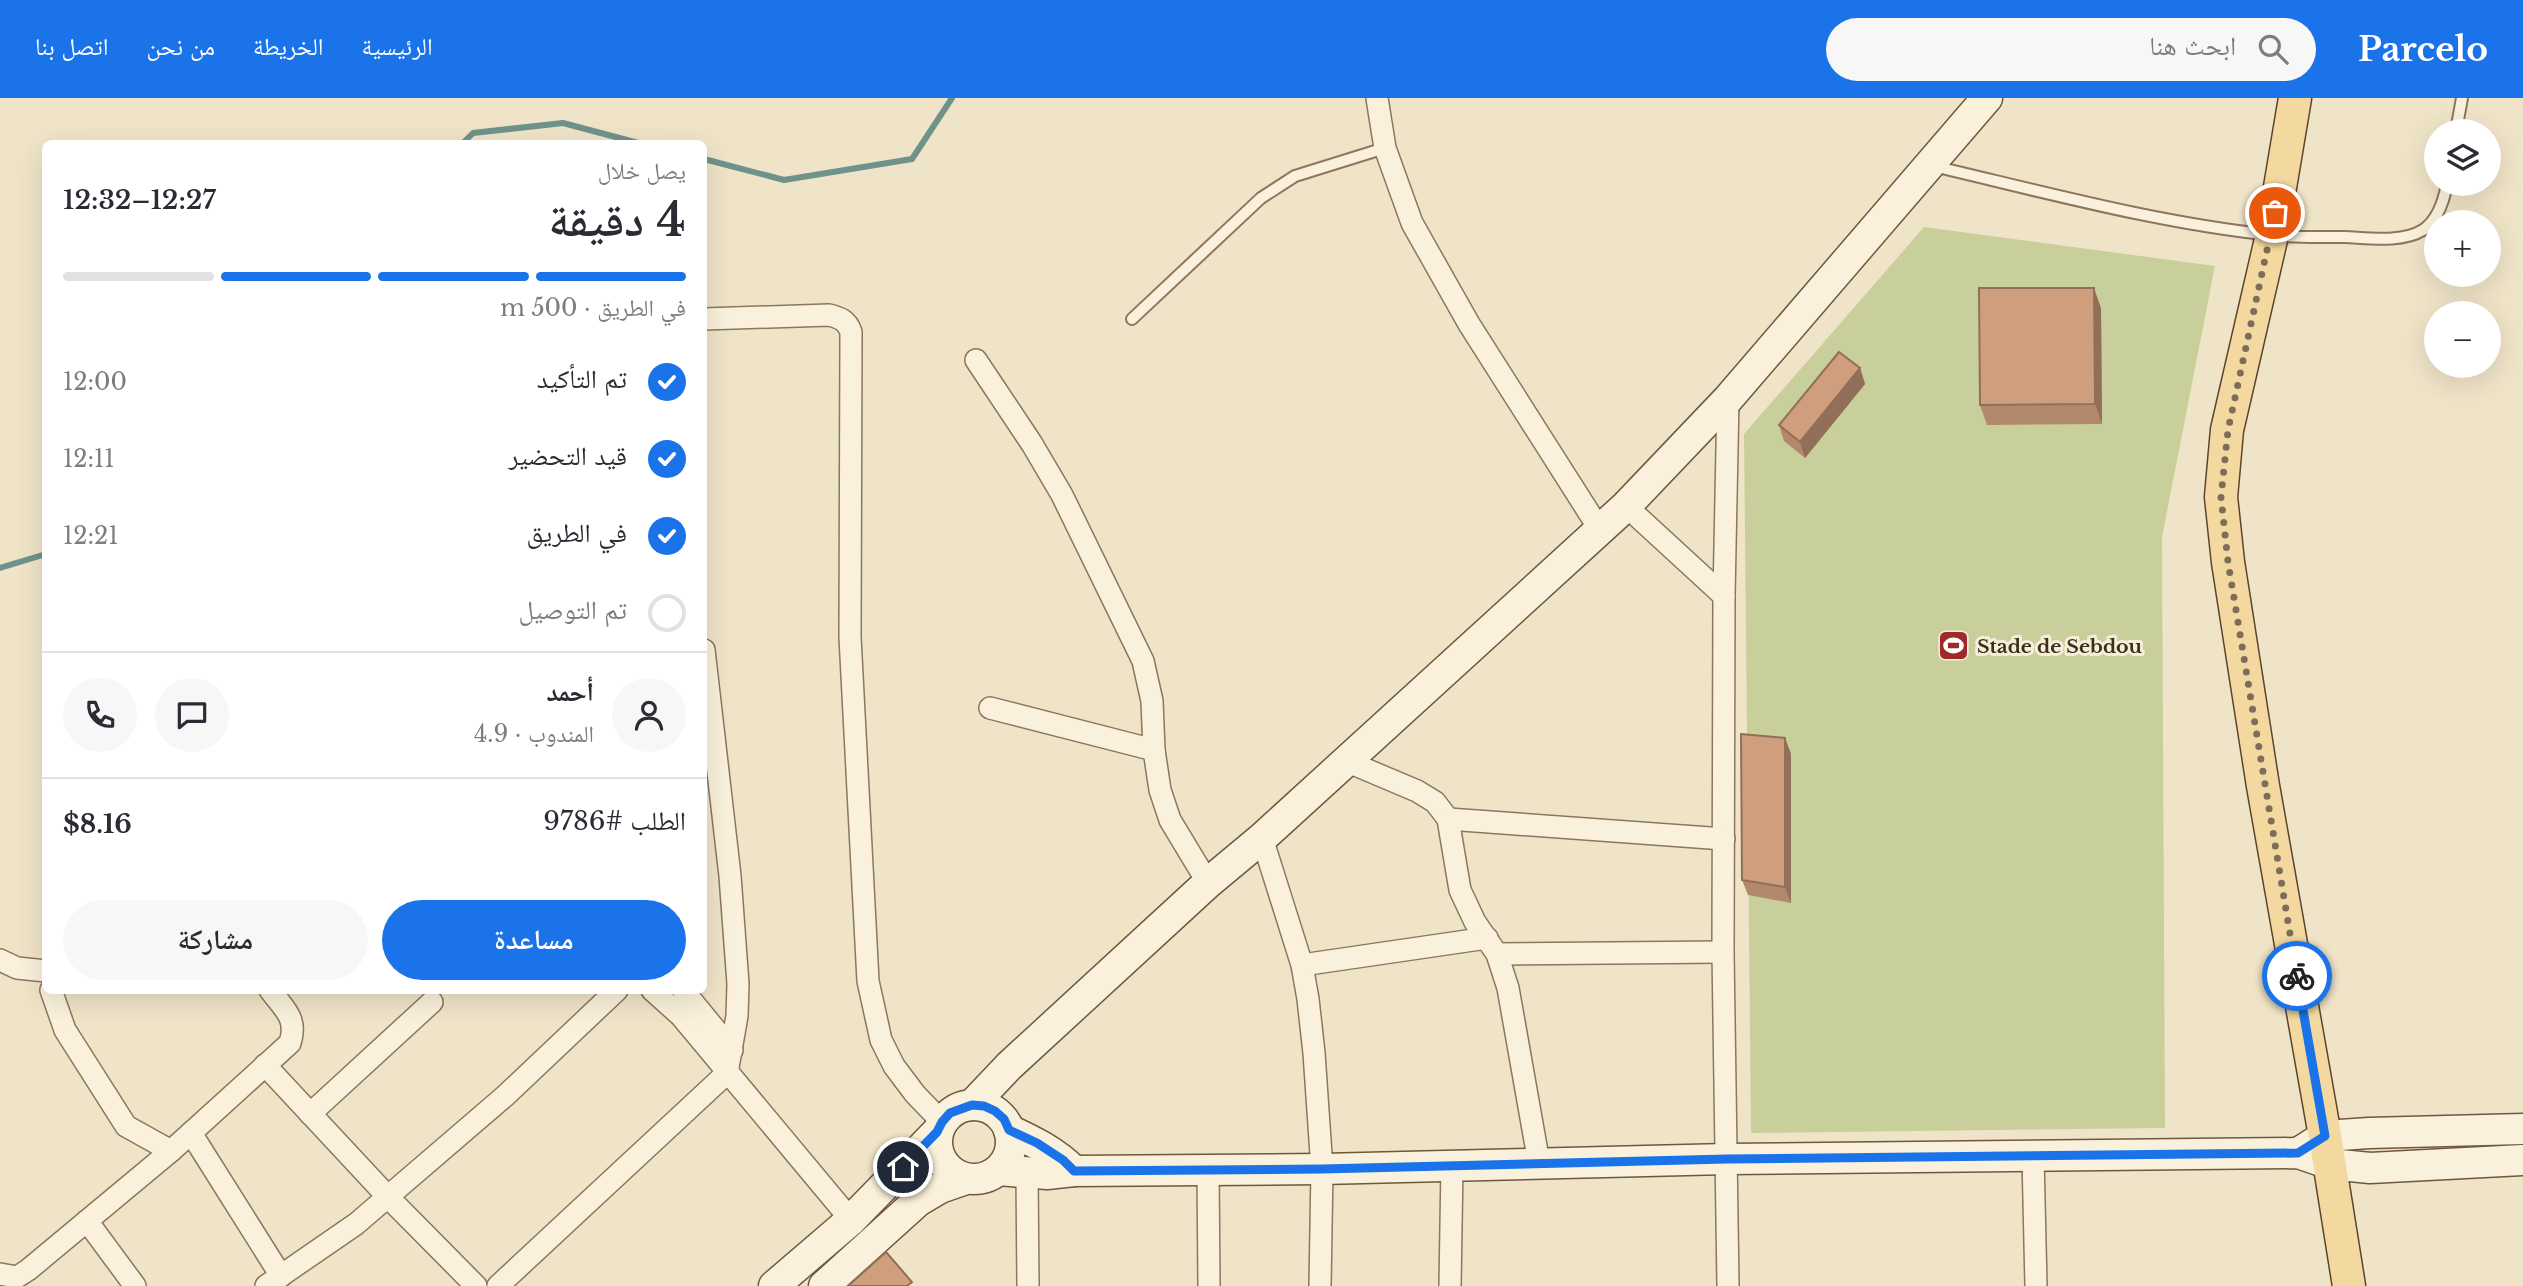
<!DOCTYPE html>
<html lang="ar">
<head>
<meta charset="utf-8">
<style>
	body { margin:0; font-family:"Libre Baskerville","Noto Naskh Arabic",serif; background:#f7f7f7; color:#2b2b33; direction:rtl; height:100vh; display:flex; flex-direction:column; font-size:26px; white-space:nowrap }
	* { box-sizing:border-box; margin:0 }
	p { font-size:23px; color:#7c7c81 }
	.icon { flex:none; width:38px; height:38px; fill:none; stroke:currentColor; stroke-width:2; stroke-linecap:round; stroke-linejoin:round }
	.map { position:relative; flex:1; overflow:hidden; direction:ltr }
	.sheet { position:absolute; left:42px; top:42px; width:665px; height:854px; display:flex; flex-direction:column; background:#fff; border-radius:10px; box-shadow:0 7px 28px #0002; direction:rtl }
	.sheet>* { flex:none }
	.controls { position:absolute; left:2424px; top:21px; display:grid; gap:14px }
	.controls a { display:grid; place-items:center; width:77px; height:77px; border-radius:50%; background:#fff; box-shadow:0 7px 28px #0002; font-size:35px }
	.pin { position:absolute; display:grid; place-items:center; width:60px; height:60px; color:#fff; margin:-30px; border:4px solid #fff; border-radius:50%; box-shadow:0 2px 7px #0007 }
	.courier { position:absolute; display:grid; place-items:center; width:70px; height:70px; margin:-35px; border:5px solid #1a73e8; border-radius:50%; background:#fff; color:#222; box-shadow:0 2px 9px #0007 }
	.headline em { font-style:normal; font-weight:600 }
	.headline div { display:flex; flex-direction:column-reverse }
	.headline { display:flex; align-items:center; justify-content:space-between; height:119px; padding:0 21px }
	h1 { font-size:46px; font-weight:600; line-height:52px }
	.bar { display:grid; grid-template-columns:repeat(4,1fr); gap:10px 7px; align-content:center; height:84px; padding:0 21px }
	.bar i { height:9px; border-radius:5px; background:#e1e1e2 }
	.bar .on { background:#1a73e8 }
	.bar p { grid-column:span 4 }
	.line { display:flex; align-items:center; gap:18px; padding:0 21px; border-top:2px solid #e1e1e2 }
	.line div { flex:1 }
	.round { display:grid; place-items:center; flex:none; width:74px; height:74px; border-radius:37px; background:#f7f7f7 }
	ol { padding:0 21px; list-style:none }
	li { display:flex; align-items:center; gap:21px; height:77px }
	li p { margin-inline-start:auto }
	li .icon { padding:7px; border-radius:50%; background:#1a73e8; color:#fff; stroke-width:4 }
	li:last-child { color:#7c7c81 }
	li i { width:38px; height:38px; border:4px solid #e1e1e2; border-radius:50% }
	.button { display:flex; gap:14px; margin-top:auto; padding:14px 21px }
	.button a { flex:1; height:80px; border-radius:42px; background:#1a73e8; color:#fff; font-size:28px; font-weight:600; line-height:80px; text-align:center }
	.button a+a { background:#f7f7f7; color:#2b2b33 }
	header { display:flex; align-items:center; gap:42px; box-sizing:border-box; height:98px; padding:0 35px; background:#1a73e8; color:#fff }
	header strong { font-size:33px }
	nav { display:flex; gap:38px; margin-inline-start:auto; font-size:24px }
	.search { width:490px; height:63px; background:#f7f7f7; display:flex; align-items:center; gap:18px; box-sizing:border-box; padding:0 24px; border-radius:38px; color:#7c7c81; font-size:26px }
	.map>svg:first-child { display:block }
</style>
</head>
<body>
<header>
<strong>Parcelo</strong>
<div class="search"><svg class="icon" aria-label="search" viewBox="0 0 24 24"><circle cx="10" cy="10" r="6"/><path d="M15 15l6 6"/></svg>ابحث هنا</div>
<nav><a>الرئيسية</a><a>الخريطة</a><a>من نحن</a><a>اتصل بنا</a></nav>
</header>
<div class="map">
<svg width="2523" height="1188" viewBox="0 0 2523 1188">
	<rect width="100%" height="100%" fill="#f0e4c8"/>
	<!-- green -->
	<path fill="#c9cf9b" d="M1924 129 2215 168 2162 439 2165 1030 1751 1035 1744 336Z"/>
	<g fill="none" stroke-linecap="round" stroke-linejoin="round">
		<!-- stream -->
		<g stroke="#6f938a" stroke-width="6">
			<path d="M462 46 473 35 563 25 642 46"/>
			<path d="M704 61 784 82 912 61 952 0"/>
			<path d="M0 470 46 456"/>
		</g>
		<defs>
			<g id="lane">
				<path d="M2456 33 2462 0"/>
				<path d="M1933 68C2044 94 2157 125 2271 137 2295 140 2321 139 2345 139 2369 140 2402 145 2423 132 2438 122 2444 102 2447 86"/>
				<path d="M1132 221 1261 100 1295 78 1385 50"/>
			</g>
			<g id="street">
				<path d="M1377 0 1385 50 1412 125 1469 226 1600 432"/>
				<path d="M704 221 829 217C840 220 847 222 851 234L850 539 868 883 881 942 894 968 915 996 942 1024"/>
				<path d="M976 262 1032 346 1062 397 1143 563 1152 603 1154 652 1160 692 1170 722 1208 785"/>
				<path d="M1728 301 1724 498 1723 854 1728 1188"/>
				<path d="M1626 408 1724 498"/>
				<path d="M990 610 1154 652"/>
				<path d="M1346 663 1417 693 1435 704 1448 721 1460 792 1475 824 1497 856 1508 890 1539 1065"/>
				<path d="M1448 721 1724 741"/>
				<path d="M1262 740 1302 867 1308 901 1314 955 1322 1071 1320 1188"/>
				<path d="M1497 856 1723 854"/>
				<path d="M0 862 17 870 46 873"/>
				<path d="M1302 867 1487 840"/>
				<path d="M51 892 65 932 126 1028 171 1053"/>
				<path d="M652 892 681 918 851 1122"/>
				<path d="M683 892 732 952"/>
				<path d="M265 967 388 1099 476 1188"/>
				<path d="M310 1016 432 904"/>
				<path d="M191 1035 281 1178"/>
				<path d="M2033 1059 2036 1188"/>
				<path d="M1208 1072 1209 1188"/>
				<path d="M1027 1076 1028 1188"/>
				<path d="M87 1123 135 1188"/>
				<path d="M0 1176 17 1179 28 1172 171 1053 290 945C298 920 284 911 270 892"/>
				<path d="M266 1188 356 1126 505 998 617 892"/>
				<path d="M498 1188 727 975 737 918 738 886 730 778 704 552"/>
				<path d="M1450 1188 1452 1068"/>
			</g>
			<g id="secondary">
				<circle cx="974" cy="1044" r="37"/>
				<path d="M972 1007 1009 968 1208 785 1262 740 1626 408 1728 301 1987 0"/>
				<path d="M1009 1032C1033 1043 1055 1054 1074 1073"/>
				<path d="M2303 1052 2325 1038 2369 1035 2523 1031"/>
				<path d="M999 1072 1047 1076 1074 1073 1322 1071 1727 1061 2298 1055 2330 1066 2370 1070 2523 1062"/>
				<path d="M774 1188 851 1122 937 1034"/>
				<path d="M824 1188 918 1103 940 1090 966 1081"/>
			</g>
			<path id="primary" d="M2295 0 2272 137 2227 332 2221 399 2228 464 2263 688 2325 1038 2349 1188"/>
		</defs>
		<!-- lane casing -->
		<use href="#lane" stroke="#8d765c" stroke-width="14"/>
		<!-- street casing -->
		<use href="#street" stroke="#8d765c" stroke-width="24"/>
		<!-- secondary casing -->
		<use href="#secondary" stroke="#6f573f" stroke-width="33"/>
		<!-- primary casing -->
		<use href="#primary" stroke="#5b4430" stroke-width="35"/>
		<!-- lane -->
		<use href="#lane" stroke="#faf1dc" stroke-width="10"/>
		<!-- street -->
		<use href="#street" stroke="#faf1dc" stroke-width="21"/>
		<!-- secondary -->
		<use href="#secondary" stroke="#faf1dc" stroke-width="30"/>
		<!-- primary -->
		<use href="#primary" stroke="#f3d9a0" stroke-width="32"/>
	</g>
	<!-- wall -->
	<g fill="#b2896c">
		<path d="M2101 210 2102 326 1987 327 1980 307Z"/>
		<path d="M1860 270 1865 286 1805 360 1784 343 1779 327Z"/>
		<path d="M1785 640 1791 656V805L1748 797 1742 782Z"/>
	</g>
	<!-- shaded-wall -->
	<g fill="#916f58">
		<path d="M2094 190 2101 210 2102 326 2095 306Z"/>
		<path d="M1860 270 1865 286 1805 360 1800 344Z"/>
		<path d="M1785 640 1791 656V805L1785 789Z"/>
	</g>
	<!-- building -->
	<g fill="#cf9f7d" stroke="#916f58" stroke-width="2">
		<path d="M1979 190H2094L2095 306 1980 307Z"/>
		<path d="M1839 254 1860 270 1800 344 1779 327Z"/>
		<path d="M1741 636 1785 640V789L1742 782Z"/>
		<path d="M886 1154 912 1184 907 1188H848Z"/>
	</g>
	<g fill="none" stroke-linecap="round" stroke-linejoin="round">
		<!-- done -->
		<path stroke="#7c6e5b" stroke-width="7" stroke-dasharray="0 12.6" d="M2275 115 2228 332 2221 399 2228 464 2297 878"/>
		<!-- route -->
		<path stroke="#1a73e8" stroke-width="9" d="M903 1069 937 1034 942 1024 950 1015 972 1007 984 1008 995 1013 1004 1021 1009 1032 1037 1045 1063 1062 1074 1073 1322 1071 1727 1061 2298 1055 2325 1038 2297 878"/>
	</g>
	<!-- icons -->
	<defs>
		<symbol id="stadium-square" viewBox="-11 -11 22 22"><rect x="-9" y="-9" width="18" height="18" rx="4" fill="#9e2a2b" stroke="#f7eed8"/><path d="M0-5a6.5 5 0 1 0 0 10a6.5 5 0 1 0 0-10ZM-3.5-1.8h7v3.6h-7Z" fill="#fff"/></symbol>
	</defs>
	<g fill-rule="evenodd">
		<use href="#stadium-square" x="1936" y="530" width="35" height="35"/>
	</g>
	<g text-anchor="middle" stroke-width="6" stroke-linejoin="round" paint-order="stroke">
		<!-- poi labels -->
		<g font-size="19" font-weight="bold" fill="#3d2e20" stroke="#f7eed8" text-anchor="start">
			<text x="1977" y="555">Stade de Sebdou</text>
		</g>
	</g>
</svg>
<div class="controls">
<a><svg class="icon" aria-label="layers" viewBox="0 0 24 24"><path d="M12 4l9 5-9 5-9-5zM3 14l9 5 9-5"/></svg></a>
<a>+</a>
<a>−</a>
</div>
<div class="pin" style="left:2275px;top:115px;background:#ea580c"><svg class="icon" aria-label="bag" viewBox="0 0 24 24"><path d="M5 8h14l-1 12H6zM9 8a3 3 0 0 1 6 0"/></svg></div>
<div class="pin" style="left:903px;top:1069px;background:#1f2937"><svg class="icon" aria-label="home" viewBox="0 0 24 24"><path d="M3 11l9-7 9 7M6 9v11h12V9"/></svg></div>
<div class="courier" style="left:2297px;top:878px"><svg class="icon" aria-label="bike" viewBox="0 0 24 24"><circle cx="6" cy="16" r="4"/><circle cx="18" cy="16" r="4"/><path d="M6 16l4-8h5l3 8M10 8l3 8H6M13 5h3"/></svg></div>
<section class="sheet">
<div class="headline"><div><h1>4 دقيقة</h1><p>يصل خلال</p></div><em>12:27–12:32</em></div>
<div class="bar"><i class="on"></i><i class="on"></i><i class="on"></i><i></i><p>في الطريق · 500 m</p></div>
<ol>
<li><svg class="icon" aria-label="check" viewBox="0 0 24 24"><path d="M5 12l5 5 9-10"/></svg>تم التأكيد<p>12:00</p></li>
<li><svg class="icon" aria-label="check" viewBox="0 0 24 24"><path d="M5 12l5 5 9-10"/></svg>قيد التحضير<p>12:11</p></li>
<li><svg class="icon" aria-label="check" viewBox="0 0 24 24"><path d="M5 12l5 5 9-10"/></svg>في الطريق<p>12:21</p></li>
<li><i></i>تم التوصيل</li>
</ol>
<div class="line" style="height:126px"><a class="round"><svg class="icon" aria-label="person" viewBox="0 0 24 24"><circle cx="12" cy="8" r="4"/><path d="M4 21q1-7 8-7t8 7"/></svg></a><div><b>أحمد</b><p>المندوب · 4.9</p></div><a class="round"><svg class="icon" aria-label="chat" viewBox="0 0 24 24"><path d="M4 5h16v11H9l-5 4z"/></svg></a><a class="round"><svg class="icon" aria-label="phone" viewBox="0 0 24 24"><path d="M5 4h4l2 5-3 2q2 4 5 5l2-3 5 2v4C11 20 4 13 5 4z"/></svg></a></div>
<div class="line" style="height:91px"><div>الطلب #9786</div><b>$8.16</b></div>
<div class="button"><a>مساعدة</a><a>مشاركة</a></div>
</section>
</div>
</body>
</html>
